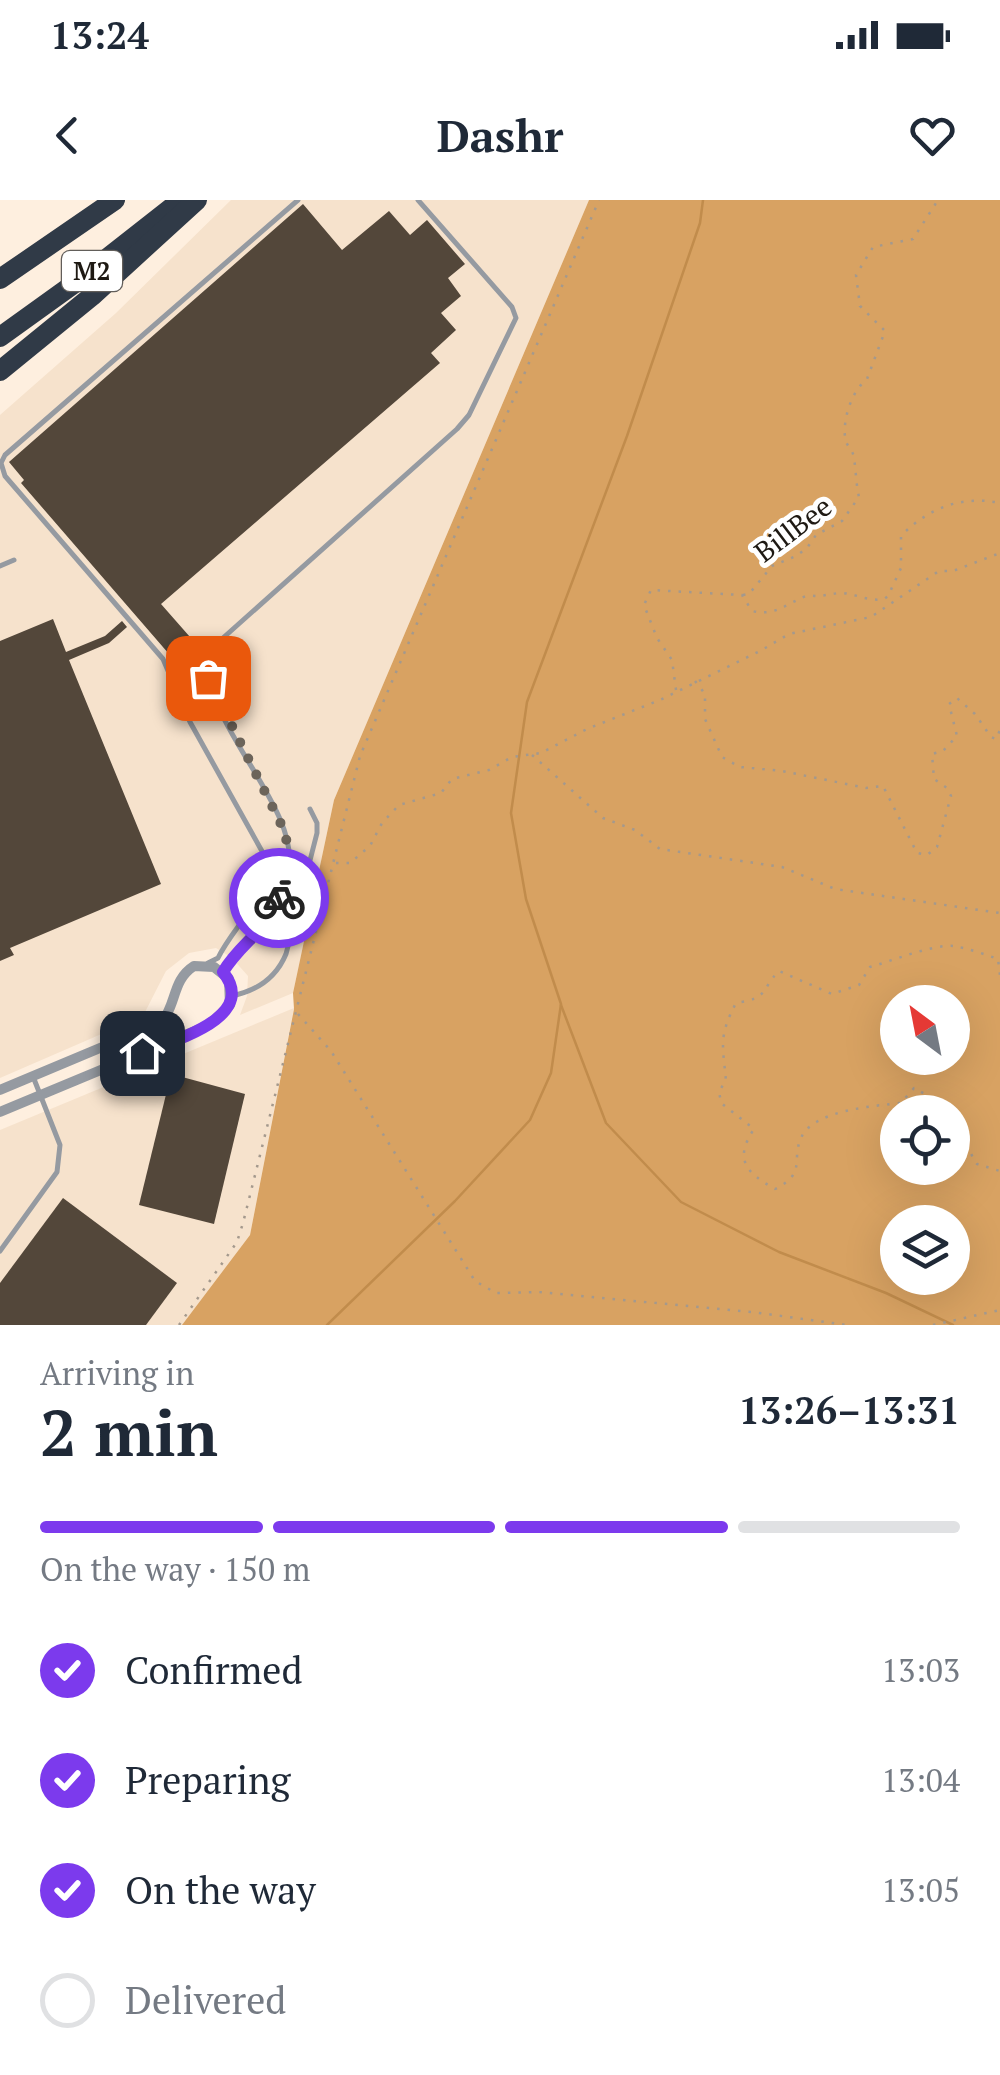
<!DOCTYPE html>
<html lang="en">
<head>
<meta charset="utf-8">
<style>
	body { margin:0; font-family:"PT Serif",serif; background:#f2f2f3; color:#1f2937; height:100vh; display:flex; flex-direction:column; font-size:38px; white-space:nowrap }
	* { box-sizing:border-box; margin:0 }
	p { font-size:32px; color:#747a83 }
	.icon { flex:none; width:55px; height:55px; fill:none; stroke:currentColor; stroke-width:2; stroke-linecap:round; stroke-linejoin:round }
	.map { position:relative; height:1125px; overflow:hidden }
	.details { display:flex; flex-direction:column; background:#fff; flex:1 }
	.details>* { flex:none }
	.needle { width:65px; rotate:328deg }
	.buttons { position:absolute; left:880px; top:785px; display:grid; gap:20px }
	.buttons a { display:grid; place-items:center; width:90px; height:90px; border-radius:50%; background:#fff; box-shadow:0 10px 40px #0002; font-size:50px }
	.pin { position:absolute; display:grid; place-items:center; width:85px; height:85px; color:#fff; margin:-42px; border-radius:20px; box-shadow:0 5px 15px #0006 }
	.courier { position:absolute; display:grid; place-items:center; width:100px; height:100px; margin:-50px; border:8px solid #7c3aed; border-radius:50%; background:#fff; color:#222; box-shadow:0 2px 12px #0007 }
	.summary em { font-style:normal; font-weight:700 }
	.summary div { display:flex; flex-direction:column-reverse }
	.summary { display:flex; align-items:center; justify-content:space-between; height:170px; padding:0 40px }
	h1 { font-size:65px; font-weight:700; line-height:75px }
	.bar { display:grid; grid-template-columns:repeat(4,1fr); gap:15px 10px; align-content:center; height:120px; padding:0 40px }
	.bar i { height:12px; border-radius:8px; background:#e0e1e3 }
	.bar .active { background:#7c3aed }
	.bar p { grid-column:span 4 }
	ol { padding:0 40px; list-style:none }
	li { display:flex; align-items:center; gap:30px; height:110px }
	li p { margin-inline-start:auto }
	li .icon { padding:10px; border-radius:50%; background:#7c3aed; color:#fff; stroke-width:4 }
	li:last-child { color:#747a83 }
	li i { width:55px; height:55px; border:5px solid #e0e1e3; border-radius:50% }
	.status { display:flex; justify-content:space-between; align-items:center; height:70px; padding:0 50px; background:#fff; direction:ltr }
	.status svg { height:28px; fill:currentColor }
	header { display:flex; justify-content:space-between; align-items:center; height:130px; padding:0 40px; background:#fff; font-size:45px; font-weight:700 }
	.map>svg:first-child { display:block }
</style>
</head>
<body>
<div class="status"><b>13:24</b><svg viewBox="0 0 49 12"><path d="M0 12V9h3v3zM5 12V6h3v6zM10 12V3h3v9zM15 12V0h3v12zM26 1h20v11H26zM47 4h2v5h-2z"/></svg></div>
<header><svg class="icon" aria-label="back" viewBox="0 0 24 24"><path d="M15 5l-7 7 7 7"/></svg>Dashr<svg class="icon" aria-label="heart" viewBox="0 0 24 24"><path d="M12 20l-8-8c-3-5 5-10 8-4 3-6 11-1 8 4z"/></svg></header>
<div class="map">
<svg width="1000" height="1125" viewBox="0 0 1000 1125">
	<rect width="100%" height="100%" fill="#feefdf"/>
	<!-- built -->
	<g fill="#f6e2cc">
		<path d="M231 0H589L334 600 293 793 240 815 247 796 248 776 232 758 216 748 189 753 166 771 143 816 0 878V215L116 113Z"/>
		<path d="M294 808 250 1035 182 1125H0V930Z"/>
	</g>
	<!-- forest -->
	<path fill="#d8a262" fill-rule="evenodd" d="M589 0H1000V1125H182L250 1035 294 809 293 793 334 600ZM898 802H952V858H898ZM898 912H952V968H898ZM898 1022H952V1078H898Z"/>
	<g fill="none" stroke-linecap="round" stroke-linejoin="round">
		<!-- stream -->
		<g stroke="#c18c4c" stroke-width="2.5">
			<path d="M561 805 606 923 681 1002 779 1052 886 1093 953 1125"/>
			<path d="M327 1125 455 1001 530 920 551 873 561 804 526 699 511 613 527 502 627 236 700 23 703 0"/>
		</g>
	</g>
	<!-- building -->
	<g fill="#53473a">
		<path d="M303 4 342 50 389 11 410 35 427 20 465 64 448 78 461 96 441 113 456 130 431 153 440 163 161 404 190 437 169 454 21 283 24 280 9 262Z"/>
		<path d="M53 419 66 452 105 436 122 421 127 427 109 443 69 460 161 684 10 748 14 755 0 761V441Z"/>
		<path d="M171 874 245 894 214 1024 139 1005Z"/>
		<path d="M63 998 177 1083 146 1125H0V1083Z"/>
	</g>
	<g fill="none" stroke-linecap="round" stroke-linejoin="round">
		<!-- path -->
		<g stroke="#a4998d" stroke-width="2.5" stroke-dasharray="2.5 8" stroke-linecap="butt">
			<path d="M743 395 749 394 772 366 796 356 807 348 816 335 842 321 859 297C856 284 856 271 854 258 853 249 845 245 845 237 843 217 852 191 867 179L885 131 860 106 856 75 873 47 913 39 938 0"/>
			<path d="M695 481 705 494V519L722 557 740 567 782 571 866 588 883 586 917 653 927 655 937 647 951 596 947 588 934 579 932 554 943 551 957 536 949 504 957 498 975 514 991 537 996 539 1000 530"/>
			<path d="M676 490 672 460 657 438 644 405 651 390 742 395 752 411C776 417 788 402 809 395 821 398 830 393 842 393 857 394 869 402 884 399L888 396 901 368V336C928 308 962 295 1000 303"/>
			<path d="M532 555 603 618 635 630 660 649 782 667 835 689 1000 713"/>
			<path d="M336 663H350L370 646 382 623 399 605 441 593 452 579 489 570 512 557 541 553 587 529 660 500 760 451 789 434 871 417 939 371H953L1000 353"/>
			<path d="M298 814 331 851 475 1081 496 1093 538 1092 752 1112 847 1125"/>
			<path d="M948 912 939 902 914 888 901 903C874 906 813 910 801 938 791 961 807 973 775 989 745 972 734 959 754 929L721 903 719 891 726 881C723 846 718 837 736 803 770 798 760 790 779 771L832 794 859 785 870 767C889 762 933 744 953 746 967 748 984 754 998 759L1000 775"/>
			<path d="M952 917C965 932 966 948 977 964L1000 971"/>
			<path d="M179 1125 237 1042 243 1023 360 556 599 0"/>
			<path d="M933 1125 1000 1110"/>
		</g>
		<!-- lane -->
		<g stroke="#959aa1" stroke-width="5">
			<path d="M0 366 14 360"/>
			<path d="M208 763 218 758C235 723 273 696 263 653L190 522 163 459 5 276 1 263 5 255 298 0"/>
			<path d="M223 772C236 748 246 744 264 727 277 713 283 690 288 671 304 604 183 508 214 446L457 229 469 215 516 118 512 107 418 0"/>
			<path d="M231 796C257 791 276 778 286 754L317 633V623L310 609"/>
			<path d="M0 1051 57 972 60 945 34 879"/>
		</g>
		<!-- street -->
		<path stroke="#959aa1" stroke-width="10" d="M0 890 162 822C177 803 172 780 194 766L214 767 229 779 230 805 209 825 0 912"/>
		<!-- highway -->
		<g stroke="#303a47" stroke-width="20">
			<path d="M0 79 115 0"/>
			<path d="M0 137 82 78 175 5"/>
			<path d="M0 171 92 96 197 0"/>
		</g>
	</g>
	<g fill="none" stroke-linecap="round" stroke-linejoin="round">
		<!-- done -->
		<path stroke="#6c645a" stroke-width="10" stroke-dasharray="0 18" d="M208 478 284 630 290 656 279 698"/>
		<!-- route -->
		<path stroke="#7c3aed" stroke-width="12" d="M142 853C171 841 260 818 223 772 240 743 269 729 279 698"/>
	</g>
	<g text-anchor="middle" stroke-width="10" stroke-linejoin="round" paint-order="stroke">
		<!-- shield labels -->
		<rect fill="#fff" stroke="#625e5a" stroke-width="2.5" x="62" y="51" width="60" height="40" rx="8"/>
		<g font-size="25" font-weight="bold" fill="#1e1913">
			<text x="92" y="80">M2</text>
		</g>
		<!-- street labels -->
		<g font-size="28" fill="#1e1913" stroke="#fff">
			<text transform="translate(793 329) rotate(-37)" y="10">BillBee</text>
		</g>
	</g>
</svg>
<div class="buttons">
<a><svg class="needle" viewBox="-14 -14 28 28"><path d="M0-13l5 13h-10z" fill="#e53935"/><path d="M0 13l5-13h-10z" fill="#747a83"/></svg></a>
<a><svg class="icon" aria-label="locate" viewBox="0 0 24 24"><circle cx="12" cy="12" r="6"/><path d="M12 2v4M12 18v4M2 12h4M18 12h4"/></svg></a>
<a><svg class="icon" aria-label="layers" viewBox="0 0 24 24"><path d="M12 4l9 5-9 5-9-5zM3 14l9 5 9-5"/></svg></a>
</div>
<div class="pin" style="left:208px;top:478px;background:#ea580c"><svg class="icon" aria-label="bag" viewBox="0 0 24 24"><path d="M5 8h14l-1 12H6zM9 8a3 3 0 0 1 6 0"/></svg></div>
<div class="pin" style="left:142px;top:853px;background:#1f2937"><svg class="icon" aria-label="home" viewBox="0 0 24 24"><path d="M3 11l9-7 9 7M6 9v11h12V9"/></svg></div>
<div class="courier" style="left:279px;top:698px"><svg class="icon" aria-label="bike" viewBox="0 0 24 24"><circle cx="6" cy="16" r="4"/><circle cx="18" cy="16" r="4"/><path d="M6 16l4-8h5l3 8M10 8l3 8H6M13 5h3"/></svg></div>
</div>
<section class="details">
<div class="summary"><div><h1>2 min</h1><p>Arriving in</p></div><em>13:26–13:31</em></div>
<div class="bar"><i class="active"></i><i class="active"></i><i class="active"></i><i></i><p>On the way · 150 m</p></div>
<ol>
<li><svg class="icon" aria-label="check" viewBox="0 0 24 24"><path d="M5 12l5 5 9-10"/></svg>Confirmed<p>13:03</p></li>
<li><svg class="icon" aria-label="check" viewBox="0 0 24 24"><path d="M5 12l5 5 9-10"/></svg>Preparing<p>13:04</p></li>
<li><svg class="icon" aria-label="check" viewBox="0 0 24 24"><path d="M5 12l5 5 9-10"/></svg>On the way<p>13:05</p></li>
<li><i></i>Delivered</li>
</ol>
</section>
</body>
</html>
